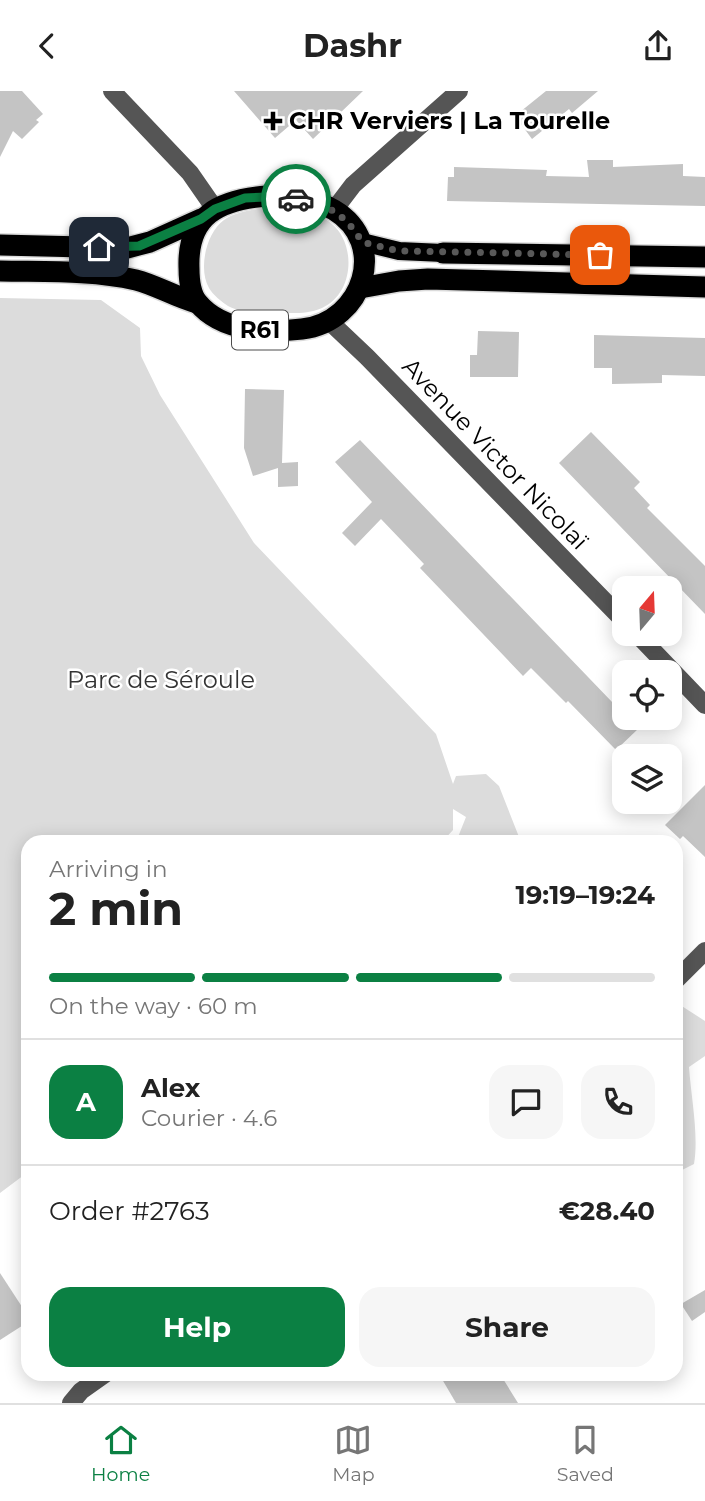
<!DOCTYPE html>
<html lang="en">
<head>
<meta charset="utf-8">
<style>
	body { margin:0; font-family:Montserrat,sans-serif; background:#f6f6f6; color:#222; height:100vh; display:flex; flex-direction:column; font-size:26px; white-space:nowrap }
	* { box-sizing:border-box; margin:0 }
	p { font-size:23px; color:#767676 }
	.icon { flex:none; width:38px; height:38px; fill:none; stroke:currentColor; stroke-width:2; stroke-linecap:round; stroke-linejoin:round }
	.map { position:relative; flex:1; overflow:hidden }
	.drawer { position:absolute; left:21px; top:744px; width:662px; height:546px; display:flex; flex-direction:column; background:#fff; border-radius:21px; box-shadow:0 4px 18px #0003 }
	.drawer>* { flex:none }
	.needle { width:46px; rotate:19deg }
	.controls { position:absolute; left:612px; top:485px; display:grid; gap:14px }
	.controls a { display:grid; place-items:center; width:70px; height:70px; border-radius:14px; background:#fff; box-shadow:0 4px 18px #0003; font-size:35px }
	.pin { position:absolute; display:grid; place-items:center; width:60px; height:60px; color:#fff; margin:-30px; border-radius:14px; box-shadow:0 4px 10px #0006 }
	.courier { position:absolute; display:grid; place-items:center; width:70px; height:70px; margin:-35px; border:5px solid #0b8043; border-radius:50%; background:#fff; color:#222; box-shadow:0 2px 9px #0007 }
	.summary em { font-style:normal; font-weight:700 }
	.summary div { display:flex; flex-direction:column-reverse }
	.summary { display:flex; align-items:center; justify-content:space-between; height:119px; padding:0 28px }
	h1 { font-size:46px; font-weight:700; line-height:52px }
	.bar { display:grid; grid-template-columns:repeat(4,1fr); gap:10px 7px; align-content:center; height:84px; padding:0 28px }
	.bar i { height:9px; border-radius:5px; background:#e0e0e0 }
	.bar .active { background:#0b8043 }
	.bar p { grid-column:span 4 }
	.line { display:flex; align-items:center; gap:18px; padding:0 28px; border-top:2px solid #e0e0e0 }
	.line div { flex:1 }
	.round { display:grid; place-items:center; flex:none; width:74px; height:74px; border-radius:21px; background:#f6f6f6 }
	.primary-button { display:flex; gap:14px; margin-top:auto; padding:14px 28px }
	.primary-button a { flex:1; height:80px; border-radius:21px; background:#0b8043; color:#fff; font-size:28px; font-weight:700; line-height:80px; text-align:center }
	.primary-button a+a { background:#f6f6f6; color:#222 }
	header { display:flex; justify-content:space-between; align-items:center; height:91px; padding:0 28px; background:#fff; font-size:32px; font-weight:700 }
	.dock { display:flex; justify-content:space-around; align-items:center; height:98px; border-top:2px solid #e0e0e0; background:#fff; font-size:19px; color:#767676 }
	.dock a { display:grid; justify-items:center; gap:4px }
	.dock .active { color:#0b8043 }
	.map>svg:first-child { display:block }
</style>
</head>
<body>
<header><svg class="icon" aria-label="back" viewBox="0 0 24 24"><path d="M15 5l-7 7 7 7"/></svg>Dashr<svg class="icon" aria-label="share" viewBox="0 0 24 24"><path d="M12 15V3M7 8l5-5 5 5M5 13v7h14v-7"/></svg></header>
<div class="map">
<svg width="705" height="1312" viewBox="0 0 705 1312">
	<rect width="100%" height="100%" fill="#fff"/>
	<!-- green -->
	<g fill="#dcdcdc">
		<path d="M264 117C285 118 314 118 331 132 357 153 354 203 322 217 308 223 296 222 281 222 265 222 243 223 228 215 223 212 212 203 209 197 198 178 206 142 224 129 235 121 252 119 264 117Z"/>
		<path d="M0 207 101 209 140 237 141 265 160 304 254 452 436 643 453 693 456 685 486 683 499 695 521 751H456L466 726 453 718V739L442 751H28V1081L0 1102Z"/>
		<path d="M677 912 705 930V965L689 976C691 1006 699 1044 694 1073L680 1080H676Z"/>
	</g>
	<!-- building -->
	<g fill="#c4c4c4">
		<path d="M0 0H22L43 23 36 29 39 31 22 48 13 40 0 66Z"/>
		<path d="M234 0H363L313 48 296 29 275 47Z"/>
		<path d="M546 0H598L572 22 569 18 532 48 515 25Z"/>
		<path d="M587 69H613V76L683 73V85L705 86V115L447 110 448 86H454V76L547 79 546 85 589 86Z"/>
		<path d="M478 240 519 241 518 286H470V264H477Z"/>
		<path d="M594 244 705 247V285L662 284V292L612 293V277H594Z"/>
		<path d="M245 298 284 299 282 372 298 371V395L278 396V377L253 385 244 357Z"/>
		<path d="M591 341 640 391 634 397 650 414 647 417 705 475V523L559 372Z"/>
		<path d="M360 349 638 638 616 659 568 610 566 612 531 577 523 585 420 477 424 473 381 428 355 455 342 442 372 411 335 371Z"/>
		<path d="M705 694V766L683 745 680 748 665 734Z"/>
		<path d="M0 1182 28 1225V1231L0 1249Z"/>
		<path d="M705 1199V1221L692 1230 681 1213Z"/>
		<path d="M439 1283H500L518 1312H456Z"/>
	</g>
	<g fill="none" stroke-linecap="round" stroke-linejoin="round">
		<defs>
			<path id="major" d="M362 151 399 160 443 162"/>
			<g id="highway">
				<path d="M267 105C289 107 314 107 334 119 389 152 364 231 302 238 269 242 222 241 198 212 190 203 189 189 189 177 187 124 219 109 267 105Z"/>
				<path d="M0 154 127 157 150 151 201 128"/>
				<path d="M443 162 705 166"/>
				<path d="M0 180C45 181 92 179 136 189 156 194 175 206 197 212"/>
				<path d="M360 197 399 190 428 188 705 196"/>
			</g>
		</defs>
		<!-- major casing -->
		<use href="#major" stroke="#dbdbdb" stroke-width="21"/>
		<!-- highway casing -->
		<use href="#highway" stroke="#dbdbdb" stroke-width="24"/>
		<!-- minor -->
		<g stroke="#555" stroke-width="18">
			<path d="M112 0 190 82 215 118"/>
			<path d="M334 119 353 94 459 0"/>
			<path d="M329 230 367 266 625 531"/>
			<path d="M636 542 705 614"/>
			<path d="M676 889 705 860"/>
			<path d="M71 1312 81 1300 105 1283"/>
		</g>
		<!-- major -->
		<use href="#major" stroke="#000" stroke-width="18"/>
		<!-- highway -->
		<use href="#highway" stroke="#000" stroke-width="21"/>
	</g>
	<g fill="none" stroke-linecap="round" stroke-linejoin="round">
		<!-- done -->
		<path stroke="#595959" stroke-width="7" stroke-dasharray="0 12.6" d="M296 108C327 112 347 125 362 151L399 160 600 164"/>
		<!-- route -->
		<path stroke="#0b8043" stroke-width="9" d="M99 156 139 155 201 128 215 118 245 107 267 106 296 108"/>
	</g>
	<!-- markers -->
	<path fill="#000" stroke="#fff" stroke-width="2.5" d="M269.5 19.5h7v7h7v7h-7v7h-7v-7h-7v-7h7z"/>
	<g text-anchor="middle" stroke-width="5" stroke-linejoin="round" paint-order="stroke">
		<!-- shield labels -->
		<rect fill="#fff" stroke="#4c4c4c" stroke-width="2" x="232" y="219.5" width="56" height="39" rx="5"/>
		<g font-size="23" font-weight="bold" fill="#000">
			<text x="260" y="247">R61</text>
		</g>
		<!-- poi labels -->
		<g font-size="24" font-weight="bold" fill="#000" stroke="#fff" text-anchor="start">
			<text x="289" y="38">CHR Verviers | La Tourelle</text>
		</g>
		<!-- street labels -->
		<g font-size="24" fill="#000" stroke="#fff">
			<text transform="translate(495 363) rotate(46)" y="8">Avenue Victor Nicolaï</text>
		</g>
		<!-- park labels -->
		<g font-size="24" fill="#333" stroke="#fff">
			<text x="161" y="597">Parc de Séroule</text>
		</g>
	</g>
</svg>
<div class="controls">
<a><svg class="needle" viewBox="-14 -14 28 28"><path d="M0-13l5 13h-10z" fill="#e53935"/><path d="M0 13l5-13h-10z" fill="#767676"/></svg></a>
<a><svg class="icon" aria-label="locate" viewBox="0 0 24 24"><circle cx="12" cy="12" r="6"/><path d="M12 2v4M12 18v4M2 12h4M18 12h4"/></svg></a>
<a><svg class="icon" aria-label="layers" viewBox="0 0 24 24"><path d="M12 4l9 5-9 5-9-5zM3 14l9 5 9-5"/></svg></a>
</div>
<div class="pin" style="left:600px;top:164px;background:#ea580c"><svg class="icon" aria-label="bag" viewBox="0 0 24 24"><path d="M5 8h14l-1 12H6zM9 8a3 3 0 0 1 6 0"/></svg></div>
<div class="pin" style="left:99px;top:156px;background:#1f2937"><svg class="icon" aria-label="home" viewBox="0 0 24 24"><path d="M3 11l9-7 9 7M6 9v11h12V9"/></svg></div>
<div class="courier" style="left:296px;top:108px"><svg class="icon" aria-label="car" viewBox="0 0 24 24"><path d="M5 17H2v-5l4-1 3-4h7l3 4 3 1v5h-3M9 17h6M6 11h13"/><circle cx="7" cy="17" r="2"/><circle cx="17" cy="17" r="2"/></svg></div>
<section class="drawer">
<div class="summary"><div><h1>2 min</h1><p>Arriving in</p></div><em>19:19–19:24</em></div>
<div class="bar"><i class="active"></i><i class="active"></i><i class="active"></i><i></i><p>On the way · 60 m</p></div>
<div class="line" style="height:126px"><b class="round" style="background:#0b8043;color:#fff">A</b><div><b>Alex</b><p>Courier · 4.6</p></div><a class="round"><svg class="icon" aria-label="chat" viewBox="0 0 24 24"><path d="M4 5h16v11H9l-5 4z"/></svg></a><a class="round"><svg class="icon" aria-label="phone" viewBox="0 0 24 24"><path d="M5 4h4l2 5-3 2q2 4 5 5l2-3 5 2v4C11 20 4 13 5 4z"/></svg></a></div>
<div class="line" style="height:91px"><div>Order #2763</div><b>€28.40</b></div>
<div class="primary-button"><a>Help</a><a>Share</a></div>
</section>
</div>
<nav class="dock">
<a class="active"><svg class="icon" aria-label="home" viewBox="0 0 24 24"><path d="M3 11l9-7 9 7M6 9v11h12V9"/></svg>Home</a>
<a><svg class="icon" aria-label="map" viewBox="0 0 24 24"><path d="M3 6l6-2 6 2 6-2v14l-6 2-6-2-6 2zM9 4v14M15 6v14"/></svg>Map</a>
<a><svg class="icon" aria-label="saved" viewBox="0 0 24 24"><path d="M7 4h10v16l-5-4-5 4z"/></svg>Saved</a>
</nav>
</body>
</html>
